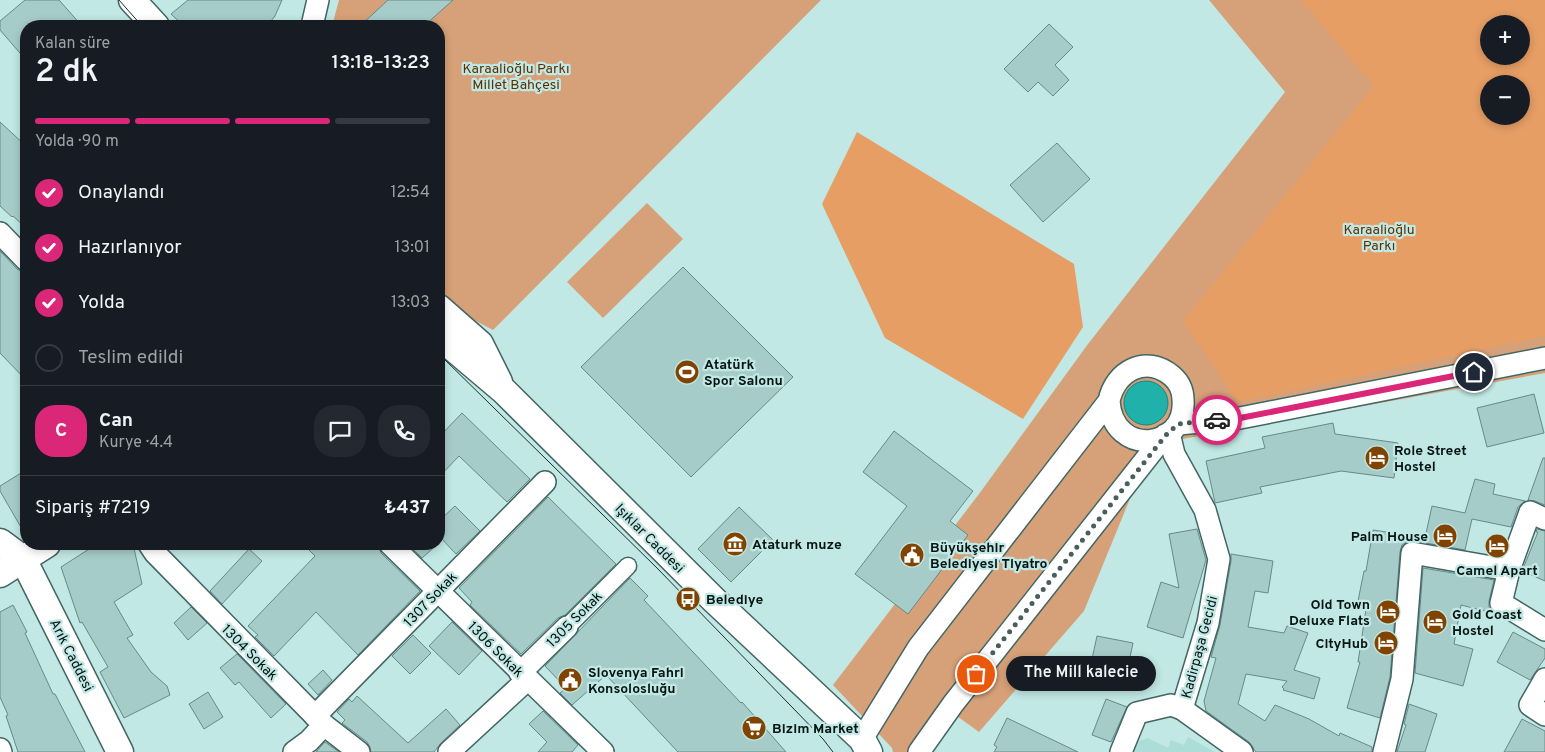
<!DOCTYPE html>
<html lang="tr">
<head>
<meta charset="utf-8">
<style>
	body { margin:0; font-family:Overpass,sans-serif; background:#242831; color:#f1f3f6; height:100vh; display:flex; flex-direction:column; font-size:19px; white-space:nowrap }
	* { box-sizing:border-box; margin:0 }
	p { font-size:16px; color:#9ea1a6 }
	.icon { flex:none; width:28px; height:28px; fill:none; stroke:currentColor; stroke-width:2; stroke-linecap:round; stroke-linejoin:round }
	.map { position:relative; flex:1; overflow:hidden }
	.sheet { position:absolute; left:20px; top:20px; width:425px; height:530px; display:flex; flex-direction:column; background:#171b24; border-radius:20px; box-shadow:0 2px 8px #0003 }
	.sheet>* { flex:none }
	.buttons { position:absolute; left:1480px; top:15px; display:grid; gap:10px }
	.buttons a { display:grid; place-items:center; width:50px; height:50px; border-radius:50%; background:#171b24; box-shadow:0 2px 8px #0003; font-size:25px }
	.pin { position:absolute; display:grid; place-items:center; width:42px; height:42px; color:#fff; margin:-21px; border:2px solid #fff; border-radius:50%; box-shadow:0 1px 5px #0007 }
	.courier { position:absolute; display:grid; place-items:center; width:50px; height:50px; margin:-25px; border:4px solid #db2777; border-radius:50%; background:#fff; color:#222; box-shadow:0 1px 6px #0007 }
	.bubble { position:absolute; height:35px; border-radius:18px; background:#171b24; box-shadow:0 2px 8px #0003; font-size:16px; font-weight:600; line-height:35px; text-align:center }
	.head em { font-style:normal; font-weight:600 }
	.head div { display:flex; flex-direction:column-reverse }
	.head { display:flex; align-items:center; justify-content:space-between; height:85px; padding:0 15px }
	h1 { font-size:32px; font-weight:600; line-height:38px }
	.bar { display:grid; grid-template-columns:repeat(4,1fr); gap:8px 5px; align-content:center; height:60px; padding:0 15px }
	.bar i { height:6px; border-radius:4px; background:#363941 }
	.bar .selected { background:#db2777 }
	.bar p { grid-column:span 4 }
	.line { display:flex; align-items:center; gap:12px; padding:0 15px; border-top:1px solid #363941 }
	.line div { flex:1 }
	.round { display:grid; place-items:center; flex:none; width:52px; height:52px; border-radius:20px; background:#242831 }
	ol { padding:0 15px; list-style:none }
	li { display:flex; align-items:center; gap:15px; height:55px }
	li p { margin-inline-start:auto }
	li .icon { padding:5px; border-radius:50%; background:#db2777; color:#fff; stroke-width:4 }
	li:last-child { color:#9ea1a6 }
	li i { width:28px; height:28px; border:2px solid #363941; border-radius:50% }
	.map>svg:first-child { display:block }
</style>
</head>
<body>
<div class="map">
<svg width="1545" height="752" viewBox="0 0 1545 752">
	<rect width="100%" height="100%" fill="#c1e8e4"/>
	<!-- built -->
	<path fill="#acddd9" d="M1188 737 1215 752H1127L1132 743 1148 738 1168 748 1171 740 1184 745Z"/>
	<!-- green -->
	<g fill="#d6a178" fill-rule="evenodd">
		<path d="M339 0H821L493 330 474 320 439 294V26H332Z"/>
		<path d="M1209 0H1545V373L1177 440 1145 462 1084 611 979 732 950 711 919 752H893L892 748 833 685 979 494 1088 344 1285 92ZM1489 24H1521V56H1489ZM1489 84H1521V116H1489Z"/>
		<path d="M647 203 683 239 603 318 567 282Z"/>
	</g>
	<!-- forest -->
	<g fill="#e69e64" fill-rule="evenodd">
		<path d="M1301 0H1545V336L1238 402 1183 321 1374 86ZM1489 24H1521V56H1489ZM1489 84H1521V116H1489Z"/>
		<path d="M857 132 1074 264 1083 327 1023 419 885 338 822 204Z"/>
	</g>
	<!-- water -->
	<circle fill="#20b2aa" stroke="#18837d" cx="1146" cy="403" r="22"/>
	<!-- building -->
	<g fill="#a6ccc9" stroke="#668a87">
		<path d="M25 0H59L82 26H26V60L0 30V21Z"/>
		<path d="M188 0H282L275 16 267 26H184L171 14Z"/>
		<path d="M388 0H453L424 26H360Z"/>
		<path d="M1049 24 1073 47 1055 65 1069 80 1053 96 1038 82 1028 92 1004 69Z"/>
		<path d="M0 122 26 146V228L13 216 12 217 0 206Z"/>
		<path d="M1057 143 1090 179 1043 222 1010 185Z"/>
		<path d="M0 251 17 269 26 274V380L0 353Z"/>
		<path d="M683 267 793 377 691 477 581 367Z"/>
		<path d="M1534 394 1544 433 1487 447 1477 408Z"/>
		<path d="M462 413 530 479 507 502 459 456 439 477V437Z"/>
		<path d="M1333 423 1335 434 1398 443 1394 478 1341 471 1260 487 1262 493 1215 503 1206 461 1265 448 1262 437Z"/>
		<path d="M894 431 973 491 950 521 968 535 908 614 855 574 907 506 863 472Z"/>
		<path d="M1543 458H1545V505L1535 501 1528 500Z"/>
		<path d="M26 470V536L0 491V486Z"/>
		<path d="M1475 479 1495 484 1493 494 1525 501 1518 507 1511 527 1472 519 1465 550 1414 541H1408L1402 545 1400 552 1390 677 1380 718 1347 708 1360 662H1358L1367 603 1358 601 1364 571H1366L1373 530 1425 538 1432 506 1465 513Z"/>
		<path d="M548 497 616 564 565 615 558 618 521 654 470 605 472 602 459 588Z"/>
		<path d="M455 506 480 531 456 554 439 536V521Z"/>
		<path d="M739 507 773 540 731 582 698 549Z"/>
		<path d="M1197 529 1206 560 1183 638 1147 627 1161 582 1179 588 1169 534Z"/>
		<path d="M1537 529 1545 531V581L1522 571 1538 532H1536Z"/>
		<path d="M97 544H133L142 584 114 602 133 635 127 638 151 672 167 686 170 695 124 718 100 672 108 667 82 622 80 623 61 567Z"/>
		<path d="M303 544H378L381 553 420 591 358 655 316 612 274 656 255 637 258 635 248 626 315 556Z"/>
		<path d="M408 544H438L422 558Z"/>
		<path d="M249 549 262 561 222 604 210 591Z"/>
		<path d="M1231 554 1273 561 1268 593 1255 591 1248 627 1284 633 1287 626 1308 633 1294 670 1320 678 1314 699 1283 690 1284 689 1282 687 1287 681 1246 674 1238 704 1265 721 1275 705 1309 719 1339 736 1340 733 1372 747V752H1256L1249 742 1206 711 1204 701 1216 658 1211 657 1220 625 1231 561Z"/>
		<path d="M1423 568 1494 580 1489 601V607L1493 613 1461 605 1454 644 1473 649 1463 686 1415 673Z"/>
		<path d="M630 578 648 596 644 600 741 703 742 702 786 752H678L606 675 572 705 560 693 566 688 545 666Z"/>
		<path d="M13 605 27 632 25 633 53 694H55L85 752H18L6 716 8 715 0 697V612Z"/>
		<path d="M191 607 207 623 188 640 174 623Z"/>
		<path d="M452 622 482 651 459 675 429 646Z"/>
		<path d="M1513 632 1545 649V658L1530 680 1497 662Z"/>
		<path d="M413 635 431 653 410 674 392 656Z"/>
		<path d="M1097 636 1133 643 1126 676 1090 668Z"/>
		<path d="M237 654 286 704 271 718 239 682 235 685 220 668Z"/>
		<path d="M323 670 332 680 318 695 308 684Z"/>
		<path d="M208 692 223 717 204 729 189 704Z"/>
		<path d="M357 696 408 743 446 709 460 725 441 743 434 752H371L370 747 367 742 342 723 345 720 337 712 349 699 352 702Z"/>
		<path d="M1106 699 1127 707 1111 742 1092 735Z"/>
		<path d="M1409 704 1437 714 1425 752H1397L1406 725 1404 724Z"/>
		<path d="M543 711 578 745 572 752H538L547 742 529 724Z"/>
		<path d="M1007 718 1078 752H994L997 747 994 745Z"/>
		<path d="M1522 719 1545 731V752H1504Z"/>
		<path d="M325 742 339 752H316Z"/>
	</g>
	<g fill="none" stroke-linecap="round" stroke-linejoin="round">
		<defs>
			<path id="pedestrian" d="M567 627 628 566"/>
			<g id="minor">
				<path d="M312 26 318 0"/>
				<path d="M0 233 26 260"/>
				<path d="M1178 424 1235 419 1545 358"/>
				<path d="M1169 433 1174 454 1205 510 1219 559 1208 623 1182 709"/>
				<path d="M1545 519 1530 512 1509 570 1501 603 1545 630"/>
				<path d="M149 544 155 553 324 725 359 752"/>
				<path d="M390 544 603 752"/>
				<path d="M520 673 567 627"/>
				<path d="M1545 679 1530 705 1545 715"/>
				<path d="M315 716 545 482"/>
				<path d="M862 739 918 648 1109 401C1115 371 1146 354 1172 376 1179 382 1183 391 1183 400 1187 450 1113 458 1109 401"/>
				<path d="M0 749 1 752"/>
				<path d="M294 752 309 741 324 725"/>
				<path d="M449 752 527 680"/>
				<path d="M919 752 953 704 1165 435"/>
				<path d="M1121 752 1137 713 1171 705 1182 709 1242 752"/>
				<path d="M1384 752 1402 679 1412 553 1509 570"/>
			</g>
			<g id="tertiary">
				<path d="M132 0 156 26"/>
				<path d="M439 308 480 344 499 382"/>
				<path d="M439 336 504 391 714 600 862 739 869 752"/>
				<path d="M0 542 23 559 120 752"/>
				<path d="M0 574 47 544"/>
			</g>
		</defs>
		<!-- pedestrian casing -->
		<use href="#pedestrian" stroke="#426663" stroke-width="19"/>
		<!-- minor casing -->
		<use href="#minor" stroke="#426663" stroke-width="24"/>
		<!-- tertiary casing -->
		<use href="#tertiary" stroke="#426663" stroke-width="29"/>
		<!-- pedestrian -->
		<use href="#pedestrian" stroke="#fff" stroke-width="16"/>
		<!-- minor -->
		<use href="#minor" stroke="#fff" stroke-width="21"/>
		<!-- tertiary -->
		<use href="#tertiary" stroke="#fff" stroke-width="26"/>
		<!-- tram -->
		<g stroke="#1d2d2c" stroke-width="1">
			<path d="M119 0 142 26"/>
			<path d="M439 354 657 568 823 739 833 752"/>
		</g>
	</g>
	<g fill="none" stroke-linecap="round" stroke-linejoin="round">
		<!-- done -->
		<path stroke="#485f5d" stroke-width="5" stroke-dasharray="0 9" d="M976 674 1166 435 1178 424 1217 420"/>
		<!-- route -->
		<path stroke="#db2777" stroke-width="6" d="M1217 420 1235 419 1474 372"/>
	</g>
	<!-- icons -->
	<defs>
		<symbol id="stadium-disc" viewBox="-11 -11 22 22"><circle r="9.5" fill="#814400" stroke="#c1e8e4"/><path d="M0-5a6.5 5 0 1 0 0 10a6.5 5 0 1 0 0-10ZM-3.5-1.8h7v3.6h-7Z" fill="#fff"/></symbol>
		<symbol id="hotel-disc" viewBox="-11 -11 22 22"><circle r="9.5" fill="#814400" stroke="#c1e8e4"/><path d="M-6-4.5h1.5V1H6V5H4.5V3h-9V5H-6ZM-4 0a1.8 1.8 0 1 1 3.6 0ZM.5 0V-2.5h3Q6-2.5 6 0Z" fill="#fff"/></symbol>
		<symbol id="museum-disc" viewBox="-11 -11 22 22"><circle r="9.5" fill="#814400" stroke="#c1e8e4"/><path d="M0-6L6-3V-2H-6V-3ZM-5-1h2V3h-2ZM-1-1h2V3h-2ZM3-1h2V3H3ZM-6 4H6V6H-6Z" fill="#fff"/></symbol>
		<symbol id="civic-disc" viewBox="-11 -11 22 22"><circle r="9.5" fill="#814400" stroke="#c1e8e4"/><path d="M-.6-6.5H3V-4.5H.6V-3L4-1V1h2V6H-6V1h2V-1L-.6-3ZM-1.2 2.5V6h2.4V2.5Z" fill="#fff"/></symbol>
		<symbol id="bus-disc" viewBox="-11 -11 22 22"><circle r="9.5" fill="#814400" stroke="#c1e8e4"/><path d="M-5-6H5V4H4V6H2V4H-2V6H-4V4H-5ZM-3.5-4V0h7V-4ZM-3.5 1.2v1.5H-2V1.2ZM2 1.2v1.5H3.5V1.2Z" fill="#fff"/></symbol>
		<symbol id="supermarket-disc" viewBox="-11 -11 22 22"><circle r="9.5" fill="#814400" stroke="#c1e8e4"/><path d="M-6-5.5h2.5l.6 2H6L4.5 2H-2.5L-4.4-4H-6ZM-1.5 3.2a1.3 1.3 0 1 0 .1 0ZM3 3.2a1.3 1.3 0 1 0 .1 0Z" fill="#fff"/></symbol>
	</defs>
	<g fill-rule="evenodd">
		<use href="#stadium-disc" x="673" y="358" width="28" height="28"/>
		<use href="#hotel-disc" x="1363" y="444" width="28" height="28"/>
		<use href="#hotel-disc" x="1431" y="522" width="28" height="28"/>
		<use href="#museum-disc" x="721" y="530" width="28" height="28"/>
		<use href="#hotel-disc" x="1483" y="532" width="28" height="28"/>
		<use href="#civic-disc" x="898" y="541" width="28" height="28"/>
		<use href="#bus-disc" x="674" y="585" width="28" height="28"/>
		<use href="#hotel-disc" x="1374" y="598" width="28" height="28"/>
		<use href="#hotel-disc" x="1421" y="608" width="28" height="28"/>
		<use href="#hotel-disc" x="1372" y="629" width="28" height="28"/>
		<use href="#civic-disc" x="556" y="666" width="28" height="28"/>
		<use href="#supermarket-disc" x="740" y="714" width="28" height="28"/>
	</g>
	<g text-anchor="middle" stroke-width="4.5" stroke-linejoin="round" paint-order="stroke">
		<!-- park labels -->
		<g font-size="14" fill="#5d2f00" stroke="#c1e8e4">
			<text x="516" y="73">Karaalioğlu Parkı<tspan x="516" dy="16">Millet Bahçesi</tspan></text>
			<text x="1379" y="234">Karaalioğlu<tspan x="1379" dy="16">Parkı</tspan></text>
		</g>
		<!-- poi labels -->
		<g font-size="14" font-weight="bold" fill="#071514" stroke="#c1e8e4" text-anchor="start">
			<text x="704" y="369">Atatürk<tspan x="704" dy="16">Spor Salonu</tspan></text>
			<text x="1394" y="455">Role Street<tspan x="1394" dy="16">Hostel</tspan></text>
			<text x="1428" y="541" text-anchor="end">Palm House</text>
			<text x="752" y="549">Ataturk muze</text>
			<text x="930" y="552">Büyükşehir<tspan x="930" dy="16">Belediyesi Tiyatro</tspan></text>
			<text x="1497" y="575" text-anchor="middle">Camel Apart</text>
			<text x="706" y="604">Belediye</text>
			<text x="1370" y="609" text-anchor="end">Old Town<tspan x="1370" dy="16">Deluxe Flats</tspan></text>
			<text x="1452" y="619">Gold Coast<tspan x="1452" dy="16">Hostel</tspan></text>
			<text x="1368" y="648" text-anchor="end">CityHub</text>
			<text x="588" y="677">Slovenya Fahri<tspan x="588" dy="16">Konsolosluğu</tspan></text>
			<text x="772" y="733">Bizim Market</text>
		</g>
		<!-- street labels -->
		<g font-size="14" fill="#071514" stroke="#c1e8e4">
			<text transform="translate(650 538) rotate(45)" y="5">Işıklar Caddesi</text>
			<text transform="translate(430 599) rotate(-46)" y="5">1307 Sokak</text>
			<text transform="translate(574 619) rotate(-45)" y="5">1305 Sokak</text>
			<text transform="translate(1199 647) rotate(-75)" y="5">Kadirpaşa Gecidi</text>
			<text transform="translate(496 649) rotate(45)" y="5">1306 Sokak</text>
			<text transform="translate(250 652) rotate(45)" y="5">1304 Sokak</text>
			<text transform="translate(72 655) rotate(63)" y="5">Arık Caddesi</text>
		</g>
	</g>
</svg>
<div class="buttons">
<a>+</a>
<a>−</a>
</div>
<div class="pin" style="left:976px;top:674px;background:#ea580c"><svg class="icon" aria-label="bag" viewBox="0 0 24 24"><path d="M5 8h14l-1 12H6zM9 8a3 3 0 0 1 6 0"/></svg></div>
<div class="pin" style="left:1474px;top:372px;background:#1f2937"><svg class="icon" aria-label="home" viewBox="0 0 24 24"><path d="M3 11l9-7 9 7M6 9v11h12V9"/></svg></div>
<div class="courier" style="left:1217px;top:420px"><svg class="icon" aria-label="car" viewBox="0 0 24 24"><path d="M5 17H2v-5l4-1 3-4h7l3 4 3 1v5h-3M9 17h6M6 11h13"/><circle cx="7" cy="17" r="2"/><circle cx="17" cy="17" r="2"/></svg></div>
<div class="bubble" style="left:1006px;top:656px;width:150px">The Mill kalecie</div>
<section class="sheet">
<div class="head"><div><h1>2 dk</h1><p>Kalan süre</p></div><em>13:18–13:23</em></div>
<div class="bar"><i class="selected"></i><i class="selected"></i><i class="selected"></i><i></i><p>Yolda · 90 m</p></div>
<ol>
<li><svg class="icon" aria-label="check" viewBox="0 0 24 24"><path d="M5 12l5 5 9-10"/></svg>Onaylandı<p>12:54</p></li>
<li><svg class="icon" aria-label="check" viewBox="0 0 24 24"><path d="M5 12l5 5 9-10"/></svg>Hazırlanıyor<p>13:01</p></li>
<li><svg class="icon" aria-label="check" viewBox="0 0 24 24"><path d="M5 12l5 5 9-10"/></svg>Yolda<p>13:03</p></li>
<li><i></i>Teslim edildi</li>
</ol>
<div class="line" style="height:90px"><b class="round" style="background:#db2777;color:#fff">C</b><div><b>Can</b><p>Kurye · 4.4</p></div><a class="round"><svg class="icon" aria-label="chat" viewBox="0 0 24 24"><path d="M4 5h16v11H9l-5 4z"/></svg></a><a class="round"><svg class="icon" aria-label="phone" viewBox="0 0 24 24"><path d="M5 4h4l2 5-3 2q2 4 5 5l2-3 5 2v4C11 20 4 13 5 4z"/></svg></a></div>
<div class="line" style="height:65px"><div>Sipariş #7219</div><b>₺437</b></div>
</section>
</div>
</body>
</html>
